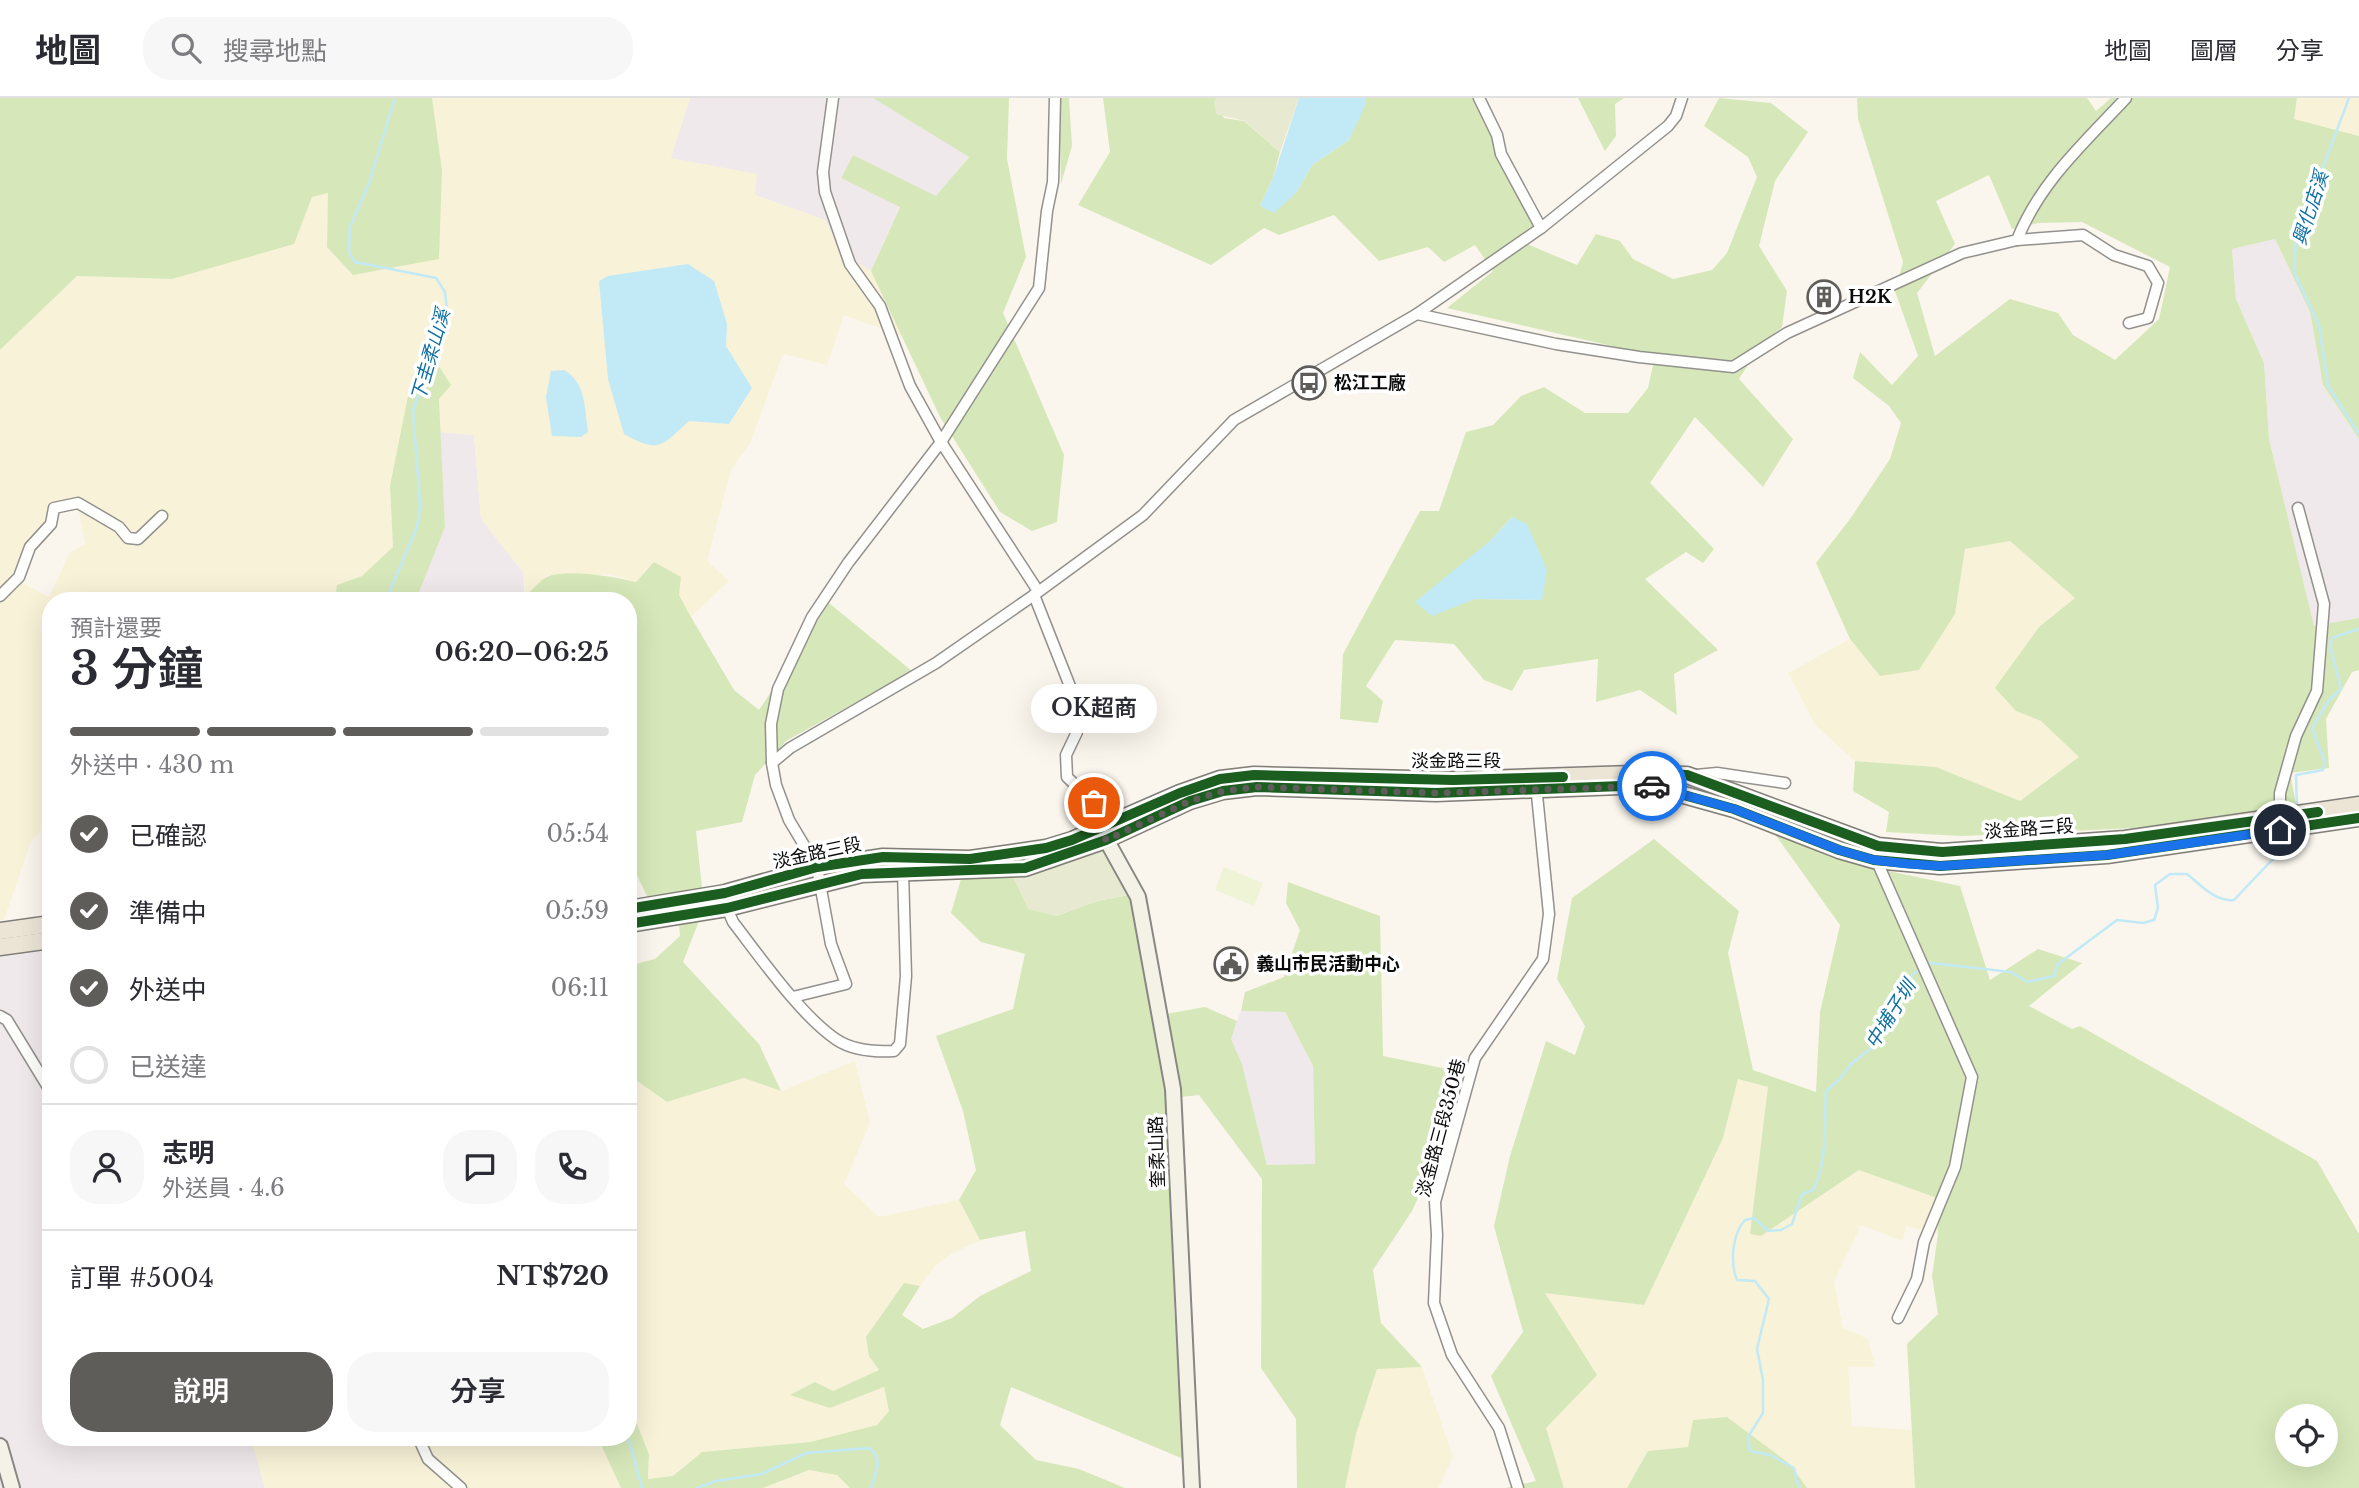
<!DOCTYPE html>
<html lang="zh-TW">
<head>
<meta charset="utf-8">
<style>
	body { margin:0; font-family:"Libre Baskerville","Noto Sans TC",serif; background:#f7f7f7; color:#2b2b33; height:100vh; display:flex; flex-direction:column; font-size:26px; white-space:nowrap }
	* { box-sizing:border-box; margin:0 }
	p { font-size:23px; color:#7c7c81 }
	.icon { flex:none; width:38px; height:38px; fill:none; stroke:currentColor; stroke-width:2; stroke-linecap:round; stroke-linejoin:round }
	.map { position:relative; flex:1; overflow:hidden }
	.side { position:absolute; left:42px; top:494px; width:595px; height:854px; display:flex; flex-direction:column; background:#fff; border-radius:28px; box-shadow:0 7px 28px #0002 }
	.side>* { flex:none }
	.fabs { position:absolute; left:2275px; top:1306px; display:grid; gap:14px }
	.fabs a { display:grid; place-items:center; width:63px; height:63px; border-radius:50%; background:#fff; box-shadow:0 7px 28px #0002; font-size:35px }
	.pin { position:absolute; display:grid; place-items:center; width:60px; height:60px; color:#fff; margin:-30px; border:4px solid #fff; border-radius:50%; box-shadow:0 2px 7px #0007 }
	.courier { position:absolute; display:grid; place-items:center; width:70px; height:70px; margin:-35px; border:5px solid #1a73e8; border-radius:50%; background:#fff; color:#222; box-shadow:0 2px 9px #0007 }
	.bubble { position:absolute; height:49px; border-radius:24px; background:#fff; box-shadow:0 7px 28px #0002; font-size:23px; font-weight:600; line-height:49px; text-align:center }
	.overview em { font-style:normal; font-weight:600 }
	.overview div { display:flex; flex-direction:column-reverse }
	.overview { display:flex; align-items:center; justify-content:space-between; height:119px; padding:0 28px }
	h1 { font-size:46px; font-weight:600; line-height:52px }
	.bar { display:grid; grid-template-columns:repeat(4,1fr); gap:10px 7px; align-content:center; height:84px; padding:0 28px }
	.bar i { height:9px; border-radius:5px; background:#e1e1e2 }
	.bar .on { background:#5f5d5a }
	.bar p { grid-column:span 4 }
	.line { display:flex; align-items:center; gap:18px; padding:0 28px; border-top:2px solid #e1e1e2 }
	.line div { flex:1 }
	.round { display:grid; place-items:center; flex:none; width:74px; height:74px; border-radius:28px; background:#f7f7f7 }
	ol { padding:0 28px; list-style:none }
	li { display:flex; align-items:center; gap:21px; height:77px }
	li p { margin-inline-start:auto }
	li .icon { padding:7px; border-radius:50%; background:#5f5d5a; color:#fff; stroke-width:4 }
	li:last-child { color:#7c7c81 }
	li i { width:38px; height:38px; border:4px solid #e1e1e2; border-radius:50% }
	.cta { display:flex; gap:14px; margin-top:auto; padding:14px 28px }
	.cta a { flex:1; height:80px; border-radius:28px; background:#5f5d5a; color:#fff; font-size:28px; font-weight:600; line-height:80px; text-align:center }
	.cta a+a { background:#f7f7f7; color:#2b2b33 }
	header { display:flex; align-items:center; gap:42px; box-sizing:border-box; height:98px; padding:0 35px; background:#fff; border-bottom:2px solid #e1e1e2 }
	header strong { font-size:33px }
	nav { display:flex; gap:38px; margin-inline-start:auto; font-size:24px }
	.search { width:490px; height:63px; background:#f7f7f7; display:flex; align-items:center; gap:18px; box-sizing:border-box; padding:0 24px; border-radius:28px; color:#7c7c81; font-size:26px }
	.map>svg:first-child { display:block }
</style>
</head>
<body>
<header>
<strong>地圖</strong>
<div class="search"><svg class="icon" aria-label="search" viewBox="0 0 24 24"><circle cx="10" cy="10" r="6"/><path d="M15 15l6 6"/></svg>搜尋地點</div>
<nav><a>地圖</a><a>圖層</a><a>分享</a></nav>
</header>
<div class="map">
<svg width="2359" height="1390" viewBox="0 0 2359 1390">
	<rect width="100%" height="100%" fill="#faf6ed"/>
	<!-- industrial -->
	<g fill="#f0e9ec">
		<path d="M690 0H873L969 58 936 99 853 57 841 80 900 108 871 173 840 154 825 122 755 97 670 61Z"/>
		<path d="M2275 141 2310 214 2323 287 2359 341V520L2314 529 2269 341 2264 265 2236 201 2232 151Z"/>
		<path d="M440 334 474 337 481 421 523 474 525 502H416L445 429Z"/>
		<path d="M51 852V1339H251L265 1390H0V859Z"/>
		<path d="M1241 913 1285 914 1313 968 1315 1067H1267L1242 966 1230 941Z"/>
	</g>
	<!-- farmland -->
	<g fill="#f8f2d8" fill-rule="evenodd">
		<path d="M432 0H690L671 60 757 76 755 97 825 122 840 154 871 173 902 238 844 217 827 267 783 256 750 345 731 372 707 463 729 483 691 519 679 497 647 470 636 484 610 476 587 478 568 474 547 478 526 498 523 474 481 421 474 337 440 334 438 267 390 388 393 449 362 478 337 487 335 502H51V723L31 743 4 822H0V252L77 178 172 181 312 99 329 94 327 149 442 72ZM727 226 726 248 752 291 729 326 689 323ZM77 403 85 446 70 454 49 499 13 480 26 442 48 420 53 406Z"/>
		<path d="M2297 0H2359V38L2294 21Z"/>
		<path d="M2010 443 2075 500 2039 529 2016 613 2041 623 2080 659 2020 703 1936 669 1855 663 1816 628 1788 575 1850 541 1880 578 1955 516 1965 451Z"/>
		<path d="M855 963 870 1025 844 1086 879 1119 959 1102 980 1142 951 1156 934 1169 920 1188 904 1185 894 1201 880 1272 833 1293 830 1310 884 1289 889 1313 877 1327 810 1344 702 1354 673 1378 648 1381 649 1356 628 1304V970L633 980 667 1004 744 980 781 993Z"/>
		<path d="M1738 981 1768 989 1761 1138 1859 1072 1937 1099 1938 1136 1906 1128 1903 1143 1861 1127 1834 1183 1843 1230 1868 1241 1875 1269H1848L1852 1328 1912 1332 1915 1390H1807L1790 1366 1726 1319 1688 1349 1648 1353 1627 1390H1564L1546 1330 1544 1194 1644 1207 1723 1040Z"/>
		<path d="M1422 1269 1453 1359 1438 1390H1345L1356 1336 1377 1270Z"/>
		<path d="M251 1339H603L602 1349 621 1390H265Z"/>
		<path d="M809 1372 837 1377 850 1390H763Z"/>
	</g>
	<!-- forest -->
	<g fill="#d6e8b9" fill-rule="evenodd">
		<path d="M0 0H432L442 72 439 161 353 177 327 149 328 95 312 99 294 146 172 181 77 178 0 252Z"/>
		<path d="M873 0H1009L1007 61 1026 159 1003 215 1064 357 1057 424 1032 433 1000 414 940 319 871 173 900 109 841 80 853 57 936 98 969 59Z"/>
		<path d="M1059 0H1069L1072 48 1061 86Z"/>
		<path d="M1103 0H1217L1214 5 1224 20 1244 23 1280 54 1273 80 1260 108 1296 95 1312 67 1349 42 1366 0H1479L1537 127 1522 144 1577 167 1596 136 1620 143 1633 161 1673 181 1712 172 1727 155 1757 79 1748 59 1704 28 1719 0 1771 5 1808 34 1775 83 1759 148 1787 193 1782 229 1761 247 1739 281 1793 341 1763 389 1695 319 1650 385 1714 451 1703 465 1686 454 1645 481 1718 552 1674 576 1677 617 1640 592 1596 604 1598 561 1524 572 1512 593 1484 582 1454 546 1395 542 1366 588 1383 603 1378 625 1340 621 1343 556 1420 413H1439L1466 334 1493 327 1521 298 1544 289 1585 315H1628L1648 290 1655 258 1447 210 1493 173 1475 147 1444 164 1428 149 1379 163 1334 117 1279 137 1264 130 1211 167 1078 107 1110 54ZM1512 419 1542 502 1475 501 1492 441Z"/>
		<path d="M1578 0H1624L1615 6 1616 38 1605 53Z"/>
		<path d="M1857 0H2087L2096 13 2111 0H2297L2294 21 2359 38V341L2323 287 2310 214 2275 141 2232 151 2236 201 2264 265 2269 341 2314 528 2359 520V572L2352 574 2326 621 2329 670 2290 675 2297 710 2135 730 1962 738 1886 734 1889 714 1853 693 1855 663 1936 669 2020 703 2079 659 2041 623 2016 613 1995 590 2039 529 2075 500 2010 443 1965 451 1955 516 1919 572 1880 578 1850 541 1816 465 1850 421 1890 361 1901 325 1889 308 1853 280 1860 254 1892 287 1918 258 1895 193 1903 164 1858 21ZM1989 77 2012 131 2039 125 2082 124 2170 169 2159 221 2115 262 2073 237 2058 215 2010 201 1935 258 1917 195 1955 146 1936 103Z"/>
		<path d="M424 265 438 267 451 287 439 301 445 429 416 502H335L337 487 362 478 393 449 390 388 412 278Z"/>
		<path d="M654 464 681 479 679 497 691 519 734 592 759 612 829 505 912 573 786 643 755 677 742 724 696 733 702 790 648 800 628 759V502H525L526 498C532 492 539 483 547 479 564 470 617 479 636 484Z"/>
		<path d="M1774 735 1869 769 1960 788 1990 882 2038 851 2082 865 2029 908 2072 931 2080 928 2317 1063 2359 1136V1390H1915L1907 1246 1938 1216 1932 1178 1938 1136 1937 1100 1859 1072 1761 1138 1750 1136 1768 989 1738 981 1723 1040 1644 1207 1545 1195 1597 1277 1546 1330 1564 1390H1506L1536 1383 1491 1278 1523 1234 1494 1128 1510 1058 1546 943 1575 957 1585 928 1557 881 1572 800 1654 741 1739 813 1728 855 1753 972 1816 994 1820 914 1840 827ZM2287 1318H2326V1356H2287Z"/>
		<path d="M1012 777 1056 818 1097 803 1134 796 1160 917 1205 909 1237 923 1231 941 1242 966 1267 1067 1315 1066 1313 968 1285 914 1241 913 1245 894 1284 879 1300 832 1286 805 1288 784 1380 818 1383 958 1457 973 1435 1062 1412 1113 1373 1172 1381 1225 1422 1269 1377 1271 1356 1336 1345 1390H1297L1296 1321 1261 1270 1262 1081 1199 997 1172 1000 1179 1075 1174 1210 1186 1362 1011 1289 1000 1327 1036 1362 1079 1371 1125 1390H850L837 1377 809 1372 763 1390H621L602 1349 603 1339H628V1304L649 1356 648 1381 673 1378 702 1354 810 1344 877 1327 889 1313 884 1289 830 1310 790 1297 815 1284 833 1293 879 1272 869 1258 866 1239 904 1185 920 1188 902 1217 923 1231 952 1220 980 1198 1031 1173 1025 1133 980 1142 959 1102 976 1072 963 1013 936 938 1013 911 1025 856 981 844 951 815 961 781Z"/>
		<path d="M699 823 683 864 759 946 781 993 744 980 667 1004 633 980 628 970V868L655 861 680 838 679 827Z"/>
		<path d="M1727 1319 1790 1366 1807 1390H1627L1648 1353 1688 1349 1693 1322Z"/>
	</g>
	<!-- cemetery -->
	<g fill="#e7ead0">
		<path d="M1217 0H1299L1280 54 1245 23 1216 16 1214 5Z"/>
		<path d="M1103 750 1134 796 1097 803 1056 818 1028 811 1012 777Z"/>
	</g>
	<!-- pitch -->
	<path fill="#eff4d6" d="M1224 769 1263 785 1254 808 1215 792Z"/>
	<!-- water -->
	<g fill="#c2e9f6">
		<path d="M1299 0H1366V6L1349 42 1312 67 1296 95 1274 115 1260 108 1273 80Z"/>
		<path d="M688 166 714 183 727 226 726 248 752 290 729 326 689 323C661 348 660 356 624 336L608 281 599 183 608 178Z"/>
		<path d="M564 272C586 284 585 312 588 334L581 339 552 338 546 299 551 273Z"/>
		<path d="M1512 419 1527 426 1547 472 1542 502 1475 501 1432 518 1415 504 1492 441Z"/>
	</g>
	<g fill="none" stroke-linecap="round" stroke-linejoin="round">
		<!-- stream -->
		<g stroke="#c2e9f6" stroke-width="2.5">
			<path d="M2349 0 2296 141 2294 174 2319 227 2328 288 2359 336"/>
			<path d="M386 502 417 429 420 408 413 313 447 213 445 194 436 180 355 164 349 155 350 129 369 85 395 0"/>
			<path d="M2297 711 2296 677 2323 672 2325 665 2312 630 2329 602 2341 591 2330 547 2332 540 2359 531"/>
			<path d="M1926 868 1931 865 2011 874 2028 884 2054 878 2058 866 2117 822 2143 825 2154 822 2158 810 2155 787 2170 776H2187C2201 787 2215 804 2234 802L2270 764 2288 750 2291 738"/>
			<path d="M628 1339 642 1390"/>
			<path d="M697 1390 716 1383 762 1376 806 1355 869 1350C884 1362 876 1374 871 1390"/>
			<path d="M1799 1390 1794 1370 1770 1357 1750 1353 1748 1339 1763 1315V1282L1757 1251 1769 1201 1755 1183 1737 1182C1730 1165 1732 1136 1745 1122L1754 1120 1768 1133 1781 1132 1792 1126 1802 1096 1813 1092C1828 1064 1824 1024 1826 993L1839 982 1851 966 1874 948 1913 876 1920 872"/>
		</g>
		<defs>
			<g id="street">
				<path d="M833 0 823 74 825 94 850 166 880 208 910 288 941 344 1038 493"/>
				<path d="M1479 0 1497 37 1501 56 1541 130"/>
				<path d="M2017 142 2083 137 2114 157 2148 168 2158 185 2148 220 2129 225"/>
				<path d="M1417 216 1556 246 1639 259 1733 269 1787 235 1962 155 2017 142C2040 84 2084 45 2126 0"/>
				<path d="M1034 497 1075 601 1077 634 1066 657 1067 679 1094 705 1100 729"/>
				<path d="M0 498 19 479 30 449 51 426 54 410 78 405 119 429 128 440 138 441 162 418"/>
				<path d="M772 665 771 626 778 591 812 519 848 465 941 344 1039 190 1047 113 1053 84 1055 0"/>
				<path d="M1696 677 1717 675 1785 685"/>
				<path d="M2280 721V695L2296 638 2317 593 2324 506 2298 410"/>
				<path d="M1875 759 1972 979 1955 1069 1924 1144 1917 1181 1898 1220"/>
				<path d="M727 810 733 824C760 859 801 918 837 942 854 953 875 954 894 953L900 946 906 878 903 774"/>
				<path d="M793 899 846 886 831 846 817 769 789 722 776 687 772 665 790 650 936 565 1034 497 1143 417 1234 322 1417 216 1541 130 1668 28 1676 18 1682 0"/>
				<path d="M0 918 7 922 51 994"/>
				<path d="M418 1339 428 1361 461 1390"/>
				<path d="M1518 1390 1499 1330 1452 1257 1434 1205 1437 1137 1435 1104 1475 960 1543 861 1549 816 1536 687"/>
			</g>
			<g id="secondary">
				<path d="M1102 734 1138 799 1173 991 1192 1390"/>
				<path d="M0 1348 12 1390"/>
			</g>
			<g id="primary">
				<path d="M628 811 725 795 817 769 883 759 970 761 1046 750 1072 742 1180 695 1220 681 1254 677 1453 682 1632 676 1687 677 1878 748 1942 754 2125 741 2359 707"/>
				<path d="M628 826 727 810 862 776 1025 770 1106 742 1190 703 1223 693 1257 689 1436 695 1648 687 1734 711 1839 752 1874 762 1940 768 2107 757 2359 720"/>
				<path d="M0 833 51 826"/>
				<path d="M0 849 51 842"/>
			</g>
		</defs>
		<!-- street casing -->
		<use href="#street" stroke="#93918d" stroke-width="13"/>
		<!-- secondary casing -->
		<use href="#secondary" stroke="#898783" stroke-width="18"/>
		<!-- primary casing -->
		<use href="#primary" stroke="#807e7a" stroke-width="19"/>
		<!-- street -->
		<use href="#street" stroke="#fefefc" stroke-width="10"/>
		<!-- secondary -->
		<use href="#secondary" stroke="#f4f2e7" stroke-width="14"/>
		<!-- primary -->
		<use href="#primary" stroke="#ece5d6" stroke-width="16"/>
		<defs>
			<g id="cycleway">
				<path d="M1633 676 1687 677 1878 748 1942 754 2125 741 2318 714"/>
				<path d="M628 811 725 795 817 769 883 759 970 761 1046 750 1072 742 1180 695 1220 681 1254 677 1453 682 1563 679"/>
				<path d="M628 826 727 810 862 776 1025 770 1106 742 1190 703 1223 693 1257 689 1436 695 1648 687 1734 711 1839 752 1874 762 1940 768 2107 757 2359 720"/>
			</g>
		</defs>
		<!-- cycleway casing -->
		<use href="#cycleway" stroke="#fff" stroke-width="15"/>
		<!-- cycleway -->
		<use href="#cycleway" stroke="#1b5e20" stroke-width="10"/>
	</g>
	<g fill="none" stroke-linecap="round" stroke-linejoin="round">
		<!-- done -->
		<path stroke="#5f5d5a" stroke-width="7" stroke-dasharray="0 12.6" d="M1094 705 1106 742 1190 703 1223 693 1257 689 1436 695 1652 688"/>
		<!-- route -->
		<path stroke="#1a73e8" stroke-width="9" d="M1652 688 1734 711 1839 752 1874 762 1908 766 1940 768 2107 757 2280 732"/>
	</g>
	<!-- icons -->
	<defs>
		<symbol id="building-ring" viewBox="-11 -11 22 22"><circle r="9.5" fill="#fff" stroke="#5f5d5a" stroke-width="1.5"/><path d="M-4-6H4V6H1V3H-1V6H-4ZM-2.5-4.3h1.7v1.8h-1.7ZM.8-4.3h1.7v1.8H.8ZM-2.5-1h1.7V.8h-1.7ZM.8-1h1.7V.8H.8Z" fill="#5f5d5a"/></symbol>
		<symbol id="bus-ring" viewBox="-11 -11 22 22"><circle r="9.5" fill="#fff" stroke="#5f5d5a" stroke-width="1.5"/><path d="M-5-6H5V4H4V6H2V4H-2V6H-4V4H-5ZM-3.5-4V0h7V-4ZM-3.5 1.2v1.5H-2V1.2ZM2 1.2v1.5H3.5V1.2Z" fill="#5f5d5a"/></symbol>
		<symbol id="civic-ring" viewBox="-11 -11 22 22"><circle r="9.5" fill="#fff" stroke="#5f5d5a" stroke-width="1.5"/><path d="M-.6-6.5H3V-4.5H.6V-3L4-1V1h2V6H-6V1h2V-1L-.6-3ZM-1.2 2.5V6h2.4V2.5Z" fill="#5f5d5a"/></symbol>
	</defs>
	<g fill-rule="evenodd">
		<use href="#building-ring" x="1805" y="180" width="38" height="38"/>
		<use href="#bus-ring" x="1290" y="266" width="38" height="38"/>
		<use href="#civic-ring" x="1212" y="847" width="38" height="38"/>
	</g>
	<g text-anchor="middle" stroke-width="7" stroke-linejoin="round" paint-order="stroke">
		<!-- poi labels -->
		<g font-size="18" font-weight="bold" fill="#0b0b0b" stroke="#fff" text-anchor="start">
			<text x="1848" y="205">H2K</text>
			<text x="1334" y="291">松江工廠</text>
			<text x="1256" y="872">義山市民活動中心</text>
		</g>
		<!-- street labels -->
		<g font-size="18" fill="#0b0b0b" stroke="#fff">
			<text x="1456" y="669">淡金路三段</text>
			<text transform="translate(2029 731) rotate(-4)" y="6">淡金路三段</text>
			<text transform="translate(817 755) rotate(-12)" y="6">淡金路三段</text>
			<text transform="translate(1441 1030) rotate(-75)" y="6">淡金路三段350巷</text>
			<text transform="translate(1157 1054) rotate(-92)" y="6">奎柔山路</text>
		</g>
		<!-- water labels -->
		<g font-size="19" font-style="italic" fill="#0e6fa3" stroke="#fff">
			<text transform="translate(2310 110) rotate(-72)" y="7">興化店溪</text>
			<text transform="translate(430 257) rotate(-74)" y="7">下圭柔山溪</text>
			<text transform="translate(1890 916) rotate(-58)" y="7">中埔子圳</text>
		</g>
	</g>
</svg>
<div class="fabs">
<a><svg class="icon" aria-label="locate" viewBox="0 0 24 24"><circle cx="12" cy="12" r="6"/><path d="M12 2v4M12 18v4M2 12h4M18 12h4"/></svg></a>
</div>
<div class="pin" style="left:1094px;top:705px;background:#ea580c"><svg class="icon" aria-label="bag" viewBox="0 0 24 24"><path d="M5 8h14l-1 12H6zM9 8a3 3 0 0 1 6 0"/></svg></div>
<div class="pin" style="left:2280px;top:732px;background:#1f2937"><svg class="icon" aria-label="home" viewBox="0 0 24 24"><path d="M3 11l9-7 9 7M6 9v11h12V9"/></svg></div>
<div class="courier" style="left:1652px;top:688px"><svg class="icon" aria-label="car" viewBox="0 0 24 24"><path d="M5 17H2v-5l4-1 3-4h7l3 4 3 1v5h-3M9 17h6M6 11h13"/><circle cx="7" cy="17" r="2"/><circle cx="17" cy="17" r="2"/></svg></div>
<div class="bubble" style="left:1031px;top:586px;width:126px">OK超商</div>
<section class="side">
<div class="overview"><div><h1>3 分鐘</h1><p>預計還要</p></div><em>06:20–06:25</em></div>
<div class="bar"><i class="on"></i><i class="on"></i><i class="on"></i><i></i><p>外送中 · 430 m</p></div>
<ol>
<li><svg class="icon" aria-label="check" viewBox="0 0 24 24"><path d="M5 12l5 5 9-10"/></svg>已確認<p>05:54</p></li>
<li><svg class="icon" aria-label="check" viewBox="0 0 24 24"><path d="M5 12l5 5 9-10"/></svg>準備中<p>05:59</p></li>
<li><svg class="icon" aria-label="check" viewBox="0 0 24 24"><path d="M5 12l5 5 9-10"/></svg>外送中<p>06:11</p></li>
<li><i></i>已送達</li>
</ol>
<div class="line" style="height:126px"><a class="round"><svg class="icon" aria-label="person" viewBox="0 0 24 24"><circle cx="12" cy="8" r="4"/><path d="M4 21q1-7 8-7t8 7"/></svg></a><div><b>志明</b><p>外送員 · 4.6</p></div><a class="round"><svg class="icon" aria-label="chat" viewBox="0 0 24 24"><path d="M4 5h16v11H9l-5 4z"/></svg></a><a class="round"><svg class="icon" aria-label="phone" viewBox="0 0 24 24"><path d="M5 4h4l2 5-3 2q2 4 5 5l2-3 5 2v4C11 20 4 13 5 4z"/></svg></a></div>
<div class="line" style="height:91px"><div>訂單 #5004</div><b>NT$720</b></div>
<div class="cta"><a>說明</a><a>分享</a></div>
</section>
</div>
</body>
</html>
